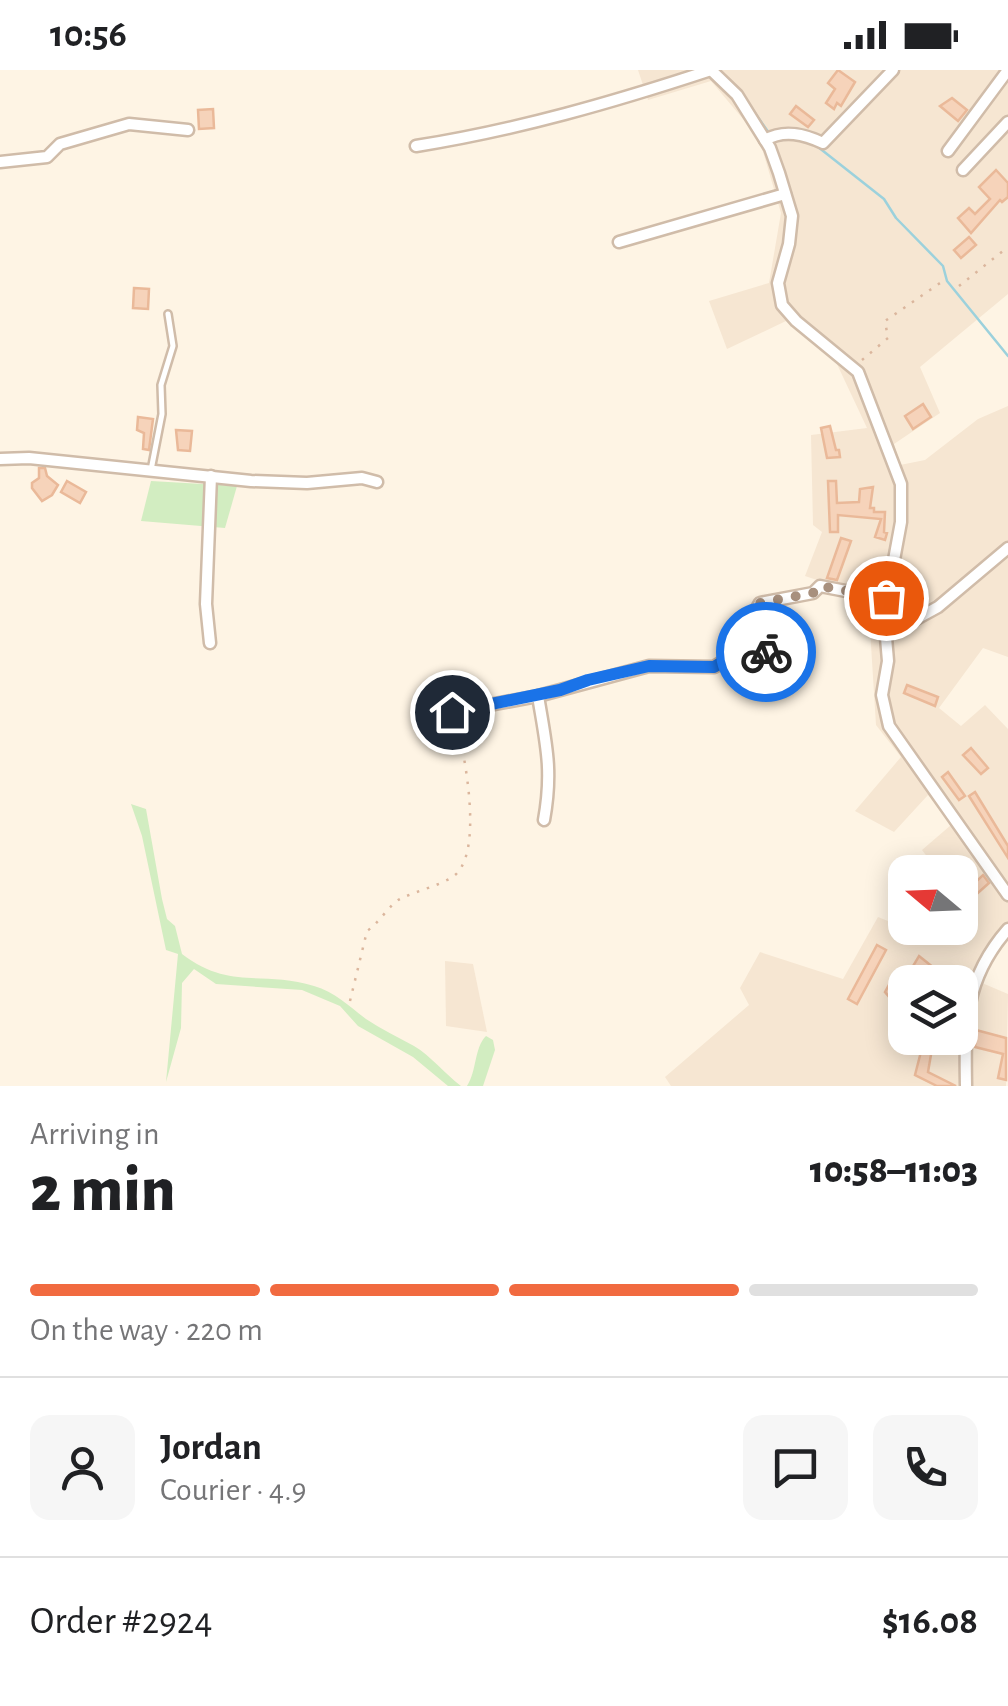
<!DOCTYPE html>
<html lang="en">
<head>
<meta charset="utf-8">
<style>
	body { margin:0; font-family:"Alegreya Sans",sans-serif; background:#f6f6f6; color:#202124; height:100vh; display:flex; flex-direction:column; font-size:38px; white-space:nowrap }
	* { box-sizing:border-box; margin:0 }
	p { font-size:32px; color:#757577 }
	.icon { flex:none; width:55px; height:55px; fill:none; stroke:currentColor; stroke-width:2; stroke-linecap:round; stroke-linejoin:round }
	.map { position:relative; height:1016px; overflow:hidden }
	.panel { display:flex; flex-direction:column; background:#fff; flex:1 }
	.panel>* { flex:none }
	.needle { width:65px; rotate:289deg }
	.fabs { position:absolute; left:888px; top:785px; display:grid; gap:20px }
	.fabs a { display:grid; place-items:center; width:90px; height:90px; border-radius:20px; background:#fff; box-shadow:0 5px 25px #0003; font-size:50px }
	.pin { position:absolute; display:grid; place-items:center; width:85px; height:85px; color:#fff; margin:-42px; border:5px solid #fff; border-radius:50%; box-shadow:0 2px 10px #0007 }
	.courier { position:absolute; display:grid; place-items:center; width:100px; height:100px; margin:-50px; border:8px solid #1a73e8; border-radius:50%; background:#fff; color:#222; box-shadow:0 2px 12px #0007 }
	.head em { font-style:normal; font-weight:800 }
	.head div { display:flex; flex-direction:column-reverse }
	.head { display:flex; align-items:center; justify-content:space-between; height:170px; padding:0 30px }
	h1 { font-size:65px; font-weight:800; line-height:75px }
	.bar { display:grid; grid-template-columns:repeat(4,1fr); gap:15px 10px; align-content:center; height:120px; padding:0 30px }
	.bar i { height:12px; border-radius:8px; background:#e0e0e0 }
	.bar .current { background:#f16a40 }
	.bar p { grid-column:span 4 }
	.line { display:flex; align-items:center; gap:25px; padding:0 30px; border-top:2px solid #e0e0e0 }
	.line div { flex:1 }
	.round { display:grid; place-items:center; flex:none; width:105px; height:105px; border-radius:20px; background:#f6f6f6 }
	.status { display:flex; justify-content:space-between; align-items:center; height:70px; padding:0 50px; background:#fff; direction:ltr }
	.status svg { height:28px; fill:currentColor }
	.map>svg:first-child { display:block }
</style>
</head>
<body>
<div class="status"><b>10:56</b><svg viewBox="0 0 49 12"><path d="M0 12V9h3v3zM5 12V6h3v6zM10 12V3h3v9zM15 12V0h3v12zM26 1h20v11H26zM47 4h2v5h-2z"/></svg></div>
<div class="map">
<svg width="1008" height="1016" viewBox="0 0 1008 1016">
	<rect width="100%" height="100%" fill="#fef4e4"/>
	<!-- residential -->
	<g fill="#f6e6d2" fill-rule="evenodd">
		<path d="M638 0H1008V224L920 297 940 343 894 374 900 395 925 390 978 349 1008 336V587L983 578 939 638 961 656 985 635 1008 659V859L975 910 1008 924 1006 1016H671L665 1007 749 935 740 918 760 882 843 909 878 847 898 855 905 843V858H960V802H927L932 793 922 780 951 755 928 725 894 762 855 741 901 687 876 655 868 527 805 506 822 462 813 455 811 365 867 358 836 292 786 251 727 279 709 231 769 213 781 143 759 68 711 11 648 30ZM905 912H960V968H905Z"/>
		<path d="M445 891 473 894 487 962 446 956Z"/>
	</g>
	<!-- green -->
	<g fill="#d2edc1">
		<path d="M151 411 237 416 225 458 141 451Z"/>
		<path d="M131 734 146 739 162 829 167 849 175 856 182 884C230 921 264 900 314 916 335 922 350 937 366 949 381 959 398 967 414 976 431 986 445 1004 461 1016H448L413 987 358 956 340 936 302 920 216 914 194 899 182 913 181 958 166 1012 178 884 166 880 142 766Z"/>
		<path d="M486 966 493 970 495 980 483 1016H467C477 1001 474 978 486 966Z"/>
	</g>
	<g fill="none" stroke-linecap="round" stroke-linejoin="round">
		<!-- stream -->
		<g stroke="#9cd1dc" stroke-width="2.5">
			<path d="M745 29 769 63"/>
			<path d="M779 70 796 69"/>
			<path d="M813 73 884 129 896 148 943 196 947 211 1008 286"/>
		</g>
	</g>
	<!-- building -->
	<g fill="#f6d3ba" stroke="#eab999" stroke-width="2.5">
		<path d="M838 0 855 12 841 36 837 33 834 39 826 33 835 19 828 13Z"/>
		<path d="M952 28 967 40 958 51 940 36Z"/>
		<path d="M796 36 814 50 808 57 790 44Z"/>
		<path d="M213 39 214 58 199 59 198 40Z"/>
		<path d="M996 100 1008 113V127L1002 132 1000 130 971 163 958 148 969 138 975 144 990 129 979 117Z"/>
		<path d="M969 167 976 175 961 188 954 180Z"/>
		<path d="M134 218 149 219 148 239 133 238Z"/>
		<path d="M923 334 931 347 913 359 905 346Z"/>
		<path d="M138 347 153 349 149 380 143 379 144 363 137 360Z"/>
		<path d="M830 356 836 380H839L840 387 827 388 821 358Z"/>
		<path d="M176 360 192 361 190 381 178 380Z"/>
		<path d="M39 398H45L47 406 58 415 52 425 42 431 32 418V413L39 408Z"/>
		<path d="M67 411 86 422 80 433 61 422Z"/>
		<path d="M828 411H836L837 433 859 432 860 419 873 417 870 438H874V442H885L884 462 887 463 885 470 875 467 881 449 838 445V462H830Z"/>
		<path d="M841 468 851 471 837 510 827 508Z"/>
		<path d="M907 615 938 627 935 636 904 623Z"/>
		<path d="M971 678 988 698 981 704 963 685Z"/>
		<path d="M948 702 965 726 959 730 942 707Z"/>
		<path d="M975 722 1008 776V788L969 726Z"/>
		<path d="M983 805 989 813 970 830 964 823Z"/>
		<path d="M877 875 886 880 857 934 848 929Z"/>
		<path d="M919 886 934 898 923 912H905V933L900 929 896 935 885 922 890 913 900 918Z"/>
		<path d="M976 960 1006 968V1010L998 1008 1003 984 975 977Z"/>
		<path d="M920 968H940L957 974V982L933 973 928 1002 956 1016H937L915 1005 924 970Z"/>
	</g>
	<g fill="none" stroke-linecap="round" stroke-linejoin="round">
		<defs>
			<path id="lane" d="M151 400 162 344 161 315 173 276 168 244"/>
			<g id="street">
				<path d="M711 0 737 25 770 78 779 103 792 146 789 174 778 213 782 235 796 251 858 302 901 414V452L884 544 888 591 882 625 889 656 1008 825"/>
				<path d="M765 70C784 59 804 64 823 73L893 0"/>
				<path d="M416 76C517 60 614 32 711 0"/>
				<path d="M948 81 1008 0"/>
				<path d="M0 92 47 87 60 74 129 54 188 60"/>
				<path d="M963 100 1008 52"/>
				<path d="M619 172 785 124"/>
				<path d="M0 389 29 388 251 411 307 413 362 408 377 412"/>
				<path d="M885 566 938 537 1008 478"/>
				<path d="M210 573 206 534 211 406"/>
				<path d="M452 642 538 626"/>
				<path d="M544 750C553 700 546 674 538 626L649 596 714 597 727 589H759C775 574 763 558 755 542L760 533 813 523 820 516 887 529"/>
				<path d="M966 1016C965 954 964 909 1008 859"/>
			</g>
		</defs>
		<!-- lane casing -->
		<use href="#lane" stroke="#d0bca9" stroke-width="10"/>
		<!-- street casing -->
		<use href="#street" stroke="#d0bca9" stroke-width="15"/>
		<!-- path -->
		<g stroke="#dbb69d" stroke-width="2.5" stroke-dasharray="2.5 8" stroke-linecap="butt">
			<path d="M959 216 1008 177"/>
			<path d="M862 290 888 268 885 251 943 211"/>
			<path d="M440 613 448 634"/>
			<path d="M350 931 367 861C379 853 390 834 400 829 416 821 435 817 451 808 486 788 464 682 456 650"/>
		</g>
		<!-- lane -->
		<use href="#lane" stroke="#fff" stroke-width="5"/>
		<!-- street -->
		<use href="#street" stroke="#fff" stroke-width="10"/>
	</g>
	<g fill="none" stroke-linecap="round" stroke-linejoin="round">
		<!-- done -->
		<path stroke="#a8907e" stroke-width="10" stroke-dasharray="0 18" d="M766 582 768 566 755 542 760 533 813 523 820 516 886 528"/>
		<!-- route -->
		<path stroke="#1a73e8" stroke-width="12" d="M452 642 560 620 588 610 649 596 714 597 727 589H759L766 582"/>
	</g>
</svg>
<div class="fabs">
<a><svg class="needle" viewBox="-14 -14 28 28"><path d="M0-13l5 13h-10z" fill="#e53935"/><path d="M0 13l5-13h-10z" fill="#757577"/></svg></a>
<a><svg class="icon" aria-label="layers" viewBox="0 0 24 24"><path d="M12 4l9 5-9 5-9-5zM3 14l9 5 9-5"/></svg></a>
</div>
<div class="pin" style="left:886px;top:528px;background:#ea580c"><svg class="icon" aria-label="bag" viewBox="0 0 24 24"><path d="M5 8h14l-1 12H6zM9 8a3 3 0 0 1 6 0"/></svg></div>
<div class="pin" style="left:452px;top:642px;background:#1f2937"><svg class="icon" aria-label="home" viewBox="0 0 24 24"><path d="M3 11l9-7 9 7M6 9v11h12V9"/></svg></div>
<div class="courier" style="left:766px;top:582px"><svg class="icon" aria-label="bike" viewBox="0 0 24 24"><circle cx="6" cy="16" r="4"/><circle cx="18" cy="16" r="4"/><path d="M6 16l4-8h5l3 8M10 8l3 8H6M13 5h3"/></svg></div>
</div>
<section class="panel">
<div class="head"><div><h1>2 min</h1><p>Arriving in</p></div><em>10:58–11:03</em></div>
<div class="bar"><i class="current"></i><i class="current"></i><i class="current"></i><i></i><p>On the way · 220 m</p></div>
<div class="line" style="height:180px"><a class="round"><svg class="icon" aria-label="person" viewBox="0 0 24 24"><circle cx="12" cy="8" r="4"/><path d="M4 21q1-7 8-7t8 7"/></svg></a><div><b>Jordan</b><p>Courier · 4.9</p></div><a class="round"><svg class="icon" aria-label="chat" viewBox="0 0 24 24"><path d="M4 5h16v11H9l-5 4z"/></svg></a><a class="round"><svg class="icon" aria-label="phone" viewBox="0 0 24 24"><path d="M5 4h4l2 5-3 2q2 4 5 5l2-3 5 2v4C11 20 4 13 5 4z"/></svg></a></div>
<div class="line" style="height:130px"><div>Order #2924</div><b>$16.08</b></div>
</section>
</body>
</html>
